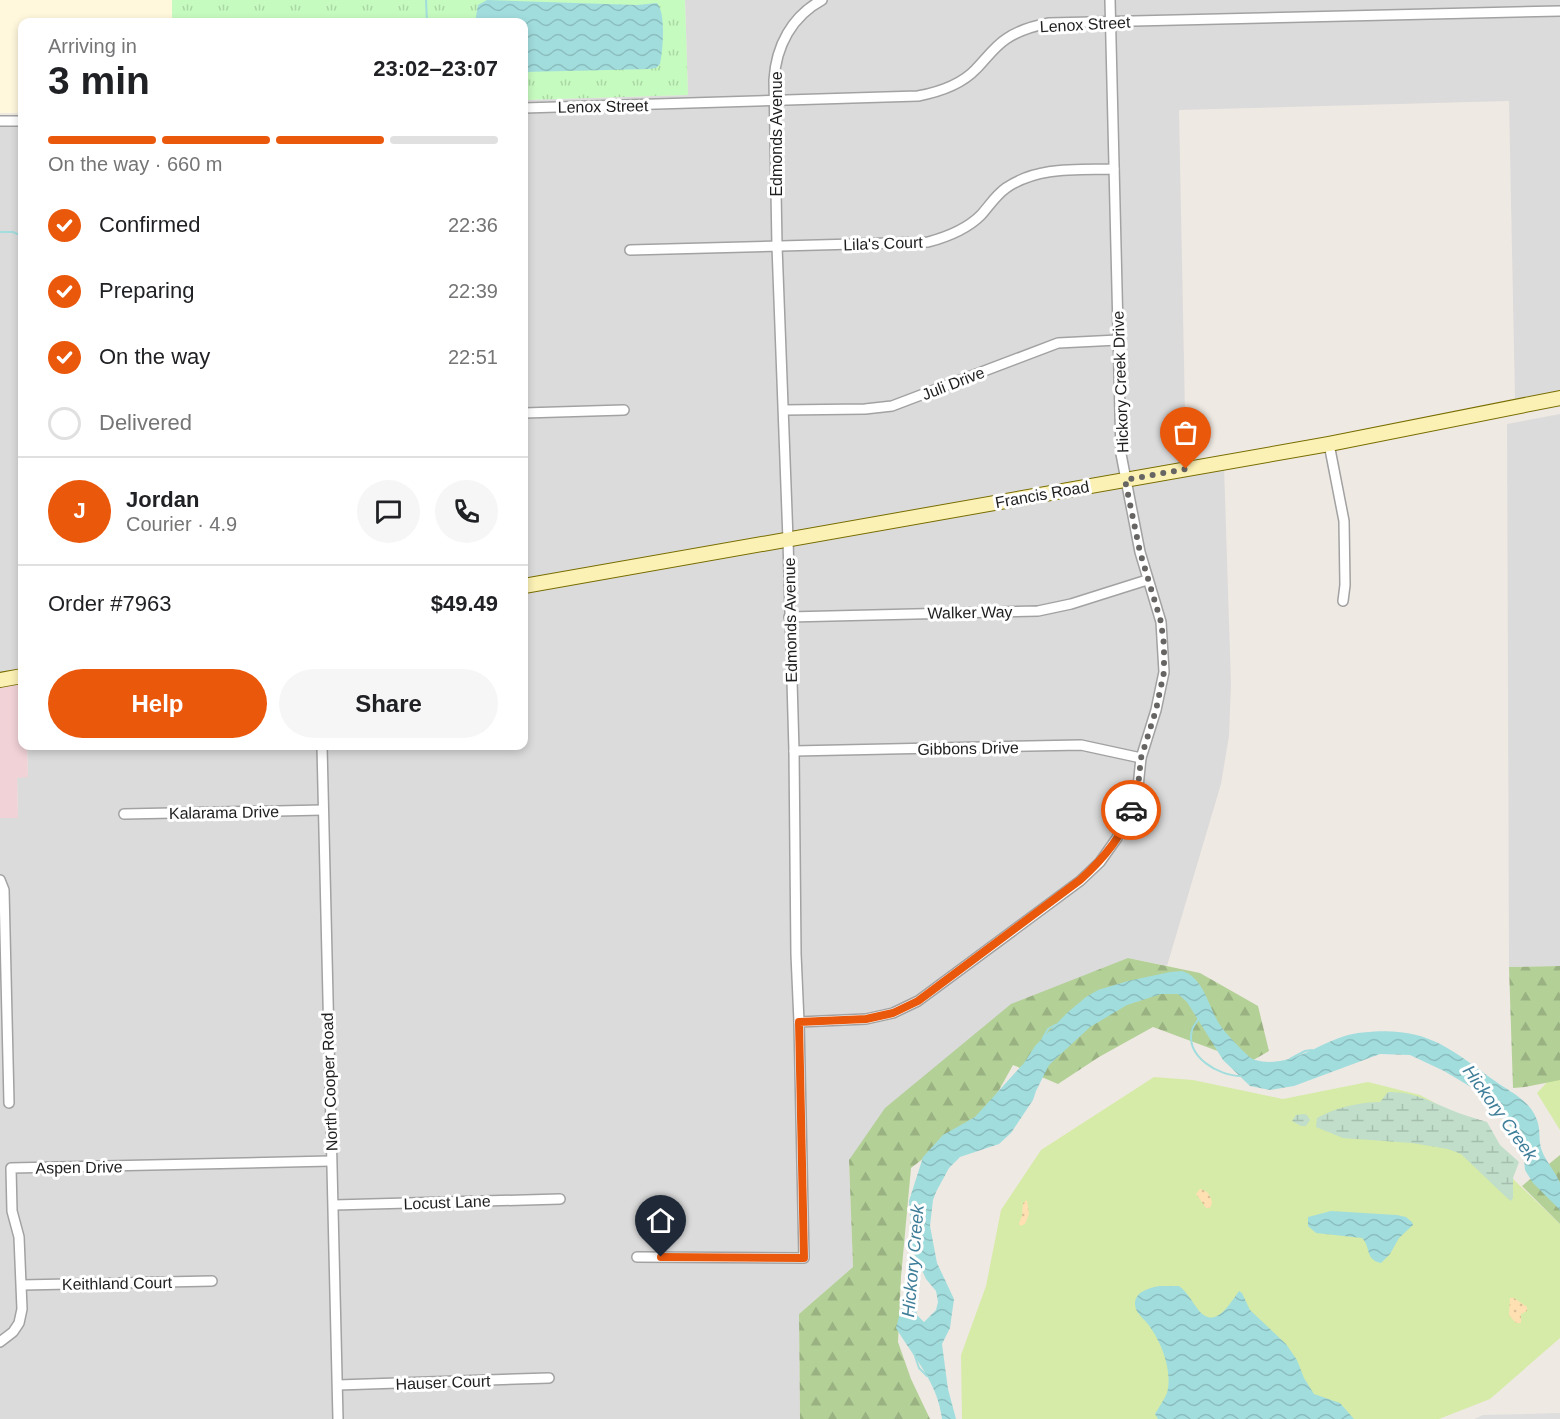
<!DOCTYPE html>
<html lang="en">
<head>
<meta charset="utf-8">
<style>
	body { margin:0; font-family:Helvetica,sans-serif; background:#f6f6f6; color:#202124; height:100vh; display:flex; flex-direction:column; font-size:22px; white-space:nowrap }
	* { box-sizing:border-box; margin:0 }
	p { font-size:20px; color:#757577 }
	.icon { flex:none; width:33px; height:33px; fill:none; stroke:currentColor; stroke-width:2; stroke-linecap:round; stroke-linejoin:round }
	.map { position:relative; flex:1; overflow:hidden }
	.drawer { position:absolute; left:18px; top:18px; width:510px; height:732px; display:flex; flex-direction:column; background:#fff; border-radius:12px; box-shadow:0 3px 9px #0003 }
	.drawer>* { flex:none }
	.pin { position:absolute; display:grid; place-items:center; width:51px; height:51px; color:#fff; margin:-62px -26px; border-radius:50% 50% 50% 0; rotate:-45deg; box-shadow:0 0 6px #0007 }
	.pin .icon { rotate:45deg }
	.courier { position:absolute; display:grid; place-items:center; width:60px; height:60px; margin:-30px; border:4px solid #ea580c; border-radius:50%; background:#fff; color:#222; box-shadow:0 2px 8px #0007 }
	.summary em { font-style:normal; font-weight:600 }
	.summary div { display:flex; flex-direction:column-reverse }
	.summary { display:flex; align-items:center; justify-content:space-between; height:102px; padding:0 30px }
	h1 { font-size:39px; font-weight:600; line-height:45px }
	.bar { display:grid; grid-template-columns:repeat(4,1fr); gap:9px 6px; align-content:center; height:72px; padding:0 30px }
	.bar i { height:8px; border-radius:4px; background:#e0e0e0 }
	.bar .current { background:#ea580c }
	.bar p { grid-column:span 4 }
	.line { display:flex; align-items:center; gap:15px; padding:0 30px; border-top:2px solid #e0e0e0 }
	.line div { flex:1 }
	.round { display:grid; place-items:center; flex:none; width:63px; height:63px; border-radius:32px; background:#f6f6f6 }
	ol { padding:0 30px; list-style:none }
	li { display:flex; align-items:center; gap:18px; height:66px }
	li p { margin-inline-start:auto }
	li .icon { padding:6px; border-radius:50%; background:#ea580c; color:#fff; stroke-width:4 }
	li:last-child { color:#757577 }
	li i { width:33px; height:33px; border:3px solid #e0e0e0; border-radius:50% }
	.primary-button { display:flex; gap:12px; margin-top:auto; padding:12px 30px }
	.primary-button a { flex:1; height:69px; border-radius:36px; background:#ea580c; color:#fff; font-size:24px; font-weight:600; line-height:69px; text-align:center }
	.primary-button a+a { background:#f6f6f6; color:#202124 }
	.map>svg:first-child { display:block }
</style>
</head>
<body>
<div class="map">
<svg width="1560" height="1419" viewBox="0 0 1560 1419">
	<defs>
		<pattern id="forest-firs" width="22" height="20" patternUnits="userSpaceOnUse" patternTransform="scale(1.5)"><rect width="22" height="20" fill="#b3d097"/><path d="M5 1l3.5 6h-7zM16 11l3.5 6h-7z" fill="#9ab282"/></pattern>
		<pattern id="wetland-marsh" width="20" height="14" patternUnits="userSpaceOnUse" patternTransform="scale(1.5)"><rect width="20" height="14" fill="#c0deca"/><path d="M1 5h8M5 5V1M11 12h8M15 12V8" fill="none" stroke="#a5bead"/></pattern>
		<pattern id="sand-dots" width="8" height="8" patternUnits="userSpaceOnUse" patternTransform="scale(1.5)"><rect width="8" height="8" fill="#ffe0b2"/><path d="M2 2h.1M6 6h.1" fill="none" stroke="#dac099" stroke-width="1.8" stroke-linecap="round"/></pattern>
		<pattern id="park-tufts" width="24" height="20" patternUnits="userSpaceOnUse" patternTransform="scale(1.5)"><rect width="24" height="20" fill="#c6fbbf"/><path d="M3 7l-1-3M5 7V3M7 7l1-3M15 17l-1-3M17 17v-4M19 17l1-3" fill="none" stroke="#aad7a4"/></pattern>
		<pattern id="water-waves" width="16" height="10" patternUnits="userSpaceOnUse" patternTransform="scale(1.5)"><rect width="16" height="10" fill="#a2ddde"/><path d="M0 5q4-4 8 0t8 0" fill="none" stroke="#8bbdbe"/></pattern>
	</defs>
	<rect width="100%" height="100%" fill="#efe9e3"/>
	<!-- residential -->
	<g fill="#dcdbdb">
		<path d="M685 0H1560V393L1515 401 1509 101 1179 110 1186 462 524 581V100L688 95Z"/>
		<path d="M22 123V674L0 678V124Z"/>
		<path d="M1560 414V966L1509 967 1507 424Z"/>
		<path d="M1224 465 1231 684 1229 736 1221 784 1167 966 1128 958 849 1160 853 1267 799 1314 800 1419H340L323 746H524V588Z"/>
		<path d="M27 746H321L335 1419H0V818L18 817 17 777H28Z"/>
	</g>
	<!-- commercial -->
	<path fill="#f1d2d7" d="M22 677V746H27L28 777 17 778 18 818H0V682Z"/>
	<!-- education -->
	<path fill="#fff8dd" d="M0 0H172V22H22V113H0Z"/>
	<!-- grass -->
	<g fill="#d6eba7">
		<path d="M1154 1077 1193 1080 1283 1099 1368 1082 1420 1095 1467 1120 1515 1181 1560 1224V1338L1490 1399 1439 1419H962L961 1355 986 1286 1001 1210 1041 1150Z"/>
		<path d="M1560 1077V1130L1537 1093 1551 1078Z"/>
	</g>
	<!-- forest -->
	<g fill="url(#forest-firs)">
		<path d="M1128 958 1200 973 1258 1006 1269 1051 1243 1066 1223 1053 1153 1027 1099 1057 1058 1084 1013 1065 989 1108 911 1168 901 1277 898 1342 911 1379 930 1419H800L799 1314 853 1267 849 1160 885 1108 1011 1004Z"/>
		<path d="M1560 966V1080L1525 1087 1513 1088 1509 967Z"/>
		<path d="M1560 1155V1224L1522 1186Z"/>
	</g>
	<!-- wetland -->
	<g fill="url(#wetland-marsh)">
		<path d="M1388 1092C1411 1091 1430 1101 1451 1110 1463 1115 1475 1118 1487 1122L1500 1145 1519 1162 1513 1178V1198L1511 1201 1506 1197 1461 1154 1448 1149 1412 1143 1343 1138 1316 1127 1317 1118C1334 1108 1360 1102 1380 1102Z"/>
		<path d="M1304 1114 1307 1115 1310 1120 1306 1126H1301L1292 1121 1296 1115Z"/>
	</g>
	<!-- sand -->
	<g fill="url(#sand-dots)">
		<path d="M1200 1189C1207 1190 1211 1196 1212 1203L1210 1208H1206L1196 1194Z"/>
		<path d="M1027 1200 1029 1214 1025 1224 1020 1226 1019 1223 1022 1216 1023 1203Z"/>
		<path d="M1510 1298H1514L1527 1307V1311L1521 1314V1323H1516L1509 1315Z"/>
	</g>
	<!-- park -->
	<path fill="url(#park-tufts)" d="M172 0H685L688 95 524 100V22H172Z"/>
	<!-- parking -->
	<path fill="#dedede" d="M1560 1413V1419H1474L1483 1415Z"/>
	<!-- water -->
	<g fill="url(#water-waves)">
		<path d="M487 0 637 5 657 3C666 13 663 50 660 64L656 68 649 69 524 72V22H475L478 5Z"/>
		<path d="M1182 971C1204 977 1209 1009 1220 1025 1226 1034 1234 1041 1241 1049 1246 1053 1249 1058 1255 1060 1293 1070 1324 1037 1358 1033 1424 1025 1445 1045 1495 1081 1510 1092 1530 1100 1537 1120 1541 1130 1538 1141 1542 1151 1546 1162 1556 1172 1560 1183 1560 1190 1560 1202 1560 1210L1533 1183 1525 1170 1524 1159 1520 1153 1515 1127 1471 1087 1444 1071 1410 1055 1380 1054 1294 1086 1270 1090 1250 1086 1223 1060 1187 1002 1178 994H1161L1127 1005 1090 1027 1049 1065 1036 1091 1033 1100 1011 1133 999 1144 960 1157 949 1168 936 1192 933 1200 930 1226 937 1263 954 1299 950 1328 942 1344 948 1389 956 1419H942C938 1383 914 1358 896 1328L902 1305 910 1299 915 1302 917 1315 924 1322 936 1310 938 1302 936 1291 926 1279 912 1249 909 1201 923 1157 943 1135 975 1117 1024 1063 1035 1046 1067 1013 1086 997 1098 990 1128 981 1170 972Z"/>
		<path d="M1331 1211 1397 1215 1406 1217 1412 1222 1413 1225 1399 1238 1390 1254 1381 1263C1365 1260 1371 1247 1362 1238L1316 1233 1308 1226V1217Z"/>
		<path d="M1159 1286H1179C1187 1292 1191 1300 1197 1308 1214 1332 1229 1305 1239 1291L1242 1293 1250 1310 1286 1344 1297 1360 1304 1378 1314 1394 1340 1403 1354 1419H1158L1155 1414C1159 1407 1164 1400 1167 1393 1173 1371 1161 1340 1147 1323 1142 1317 1135 1312 1135 1304 1135 1291 1150 1288 1159 1286Z"/>
	</g>
	<g fill="none" stroke-linecap="round" stroke-linejoin="round">
		<!-- stream -->
		<g stroke="#a2ddde" stroke-width="2">
			<path d="M426 0 427 22"/>
			<path d="M0 232H13L22 236"/>
			<path d="M1199 1018C1197 1022 1193 1026 1192 1030 1185 1057 1219 1076 1241 1076"/>
			<path d="M1043 1038 1048 1029 1055 1025"/>
			<path d="M1290 1059 1305 1051 1312 1050"/>
			<path d="M1506 1118 1516 1133"/>
			<path d="M906 1304 911 1247"/>
			<path d="M914 1353 919 1368 927 1376"/>
		</g>
		<defs>
			<g id="street">
				<path d="M524 108 918 96C939 92 961 85 976 69 986 59 994 47 1006 39 1019 30 1033 26 1049 23L1560 11"/>
				<path d="M0 121H22"/>
				<path d="M630 250 928 242C947 237 967 229 981 215 989 206 996 195 1006 188 1038 166 1077 170 1114 169"/>
				<path d="M784 410 865 409 892 406 1058 343 1118 340"/>
				<path d="M524 413 624 410"/>
				<path d="M1329 444 1344 521 1345 585 1343 601"/>
				<path d="M789 617 1038 611 1071 604 1147 580"/>
				<path d="M322 746 338 1419"/>
				<path d="M794 751 1081 745 1141 758"/>
				<path d="M124 814 323 810"/>
				<path d="M0 880 4 890 9 1103"/>
				<path d="M799 1022 866 1019 893 1013 918 1001 1080 881 1100 862 1117 838 1128 817 1138 787 1141 758 1156 710 1164 672 1161 622 1140 552 1121 454 1110 0"/>
				<path d="M334 1205 560 1199"/>
				<path d="M637 1257 804 1258 799 1022 796 954 794 751 788 540 777 246 774 80C776 46 792 16 822 0"/>
				<path d="M22 1285 212 1281"/>
				<path d="M0 1342 13 1332 19 1323 22 1309 19 1237 12 1211 11 1168 331 1161"/>
				<path d="M338 1385 549 1378"/>
			</g>
			<g id="secondary">
				<path d="M524 586 1329 444 1560 398"/>
				<path d="M0 680 22 676"/>
			</g>
		</defs>
		<!-- street casing -->
		<use href="#street" stroke="#a2a2a2" stroke-width="12"/>
		<!-- secondary casing -->
		<use href="#secondary" stroke="#786d01" stroke-width="16"/>
		<!-- street -->
		<use href="#street" stroke="#fff" stroke-width="9"/>
		<!-- secondary -->
		<use href="#secondary" stroke="#fbf1b5" stroke-width="14"/>
	</g>
	<g fill="none" stroke-linecap="round" stroke-linejoin="round">
		<!-- done -->
		<path stroke="#676563" stroke-width="6" stroke-dasharray="0 10.8" d="M1131 810 1138 787 1141 758 1156 710 1164 672V645L1161 622 1140 552 1125 480 1186 469"/>
		<!-- route -->
		<path stroke="#ea580c" stroke-width="8" d="M661 1257 804 1258 799 1022 866 1019 893 1013 918 1001 1080 880C1101 861 1122 838 1131 810"/>
	</g>
	<g text-anchor="middle" stroke-width="6" stroke-linejoin="round" paint-order="stroke">
		<!-- street labels -->
		<g font-size="16" fill="#1e1e1e" stroke="#fff">
			<text transform="translate(1085 24) rotate(-3)" y="6">Lenox Street</text>
			<text transform="translate(603 106) rotate(-1)" y="6">Lenox Street</text>
			<text transform="translate(776 134) rotate(-90)" y="6">Edmonds Avenue</text>
			<text transform="translate(883 243) rotate(-2)" y="6">Lila's Court</text>
			<text transform="translate(1120 382) rotate(-92)" y="6">Hickory Creek Drive</text>
			<text transform="translate(953 383) rotate(-21)" y="6">Juli Drive</text>
			<text transform="translate(1042 494) rotate(-10)" y="6">Francis Road</text>
			<text transform="translate(970 612) rotate(-1)" y="6">Walker Way</text>
			<text transform="translate(790 620) rotate(-91)" y="6">Edmonds Avenue</text>
			<text transform="translate(968 748) rotate(-1)" y="6">Gibbons Drive</text>
			<text transform="translate(224 812) rotate(-1)" y="6">Kalarama Drive</text>
			<text transform="translate(329 1082) rotate(-92)" y="6">North Cooper Road</text>
			<text transform="translate(79 1167) rotate(-1)" y="6">Aspen Drive</text>
			<text transform="translate(447 1202) rotate(-2)" y="6">Locust Lane</text>
			<text transform="translate(117 1283) rotate(-1)" y="6">Keithland Court</text>
			<text transform="translate(443 1382) rotate(-2)" y="6">Hauser Court</text>
		</g>
		<!-- water labels -->
		<g font-size="18" font-style="italic" fill="#3f7e99" stroke="#fff">
			<text transform="translate(1500 1113) rotate(54)" y="6">Hickory Creek</text>
			<text transform="translate(913 1261) rotate(-85)" y="6">Hickory Creek</text>
		</g>
	</g>
</svg>
<div class="pin" style="left:1186px;top:469px;background:#ea580c"><svg class="icon" aria-label="bag" viewBox="0 0 24 24"><path d="M5 8h14l-1 12H6zM9 8a3 3 0 0 1 6 0"/></svg></div>
<div class="pin" style="left:661px;top:1257px;background:#1f2937"><svg class="icon" aria-label="home" viewBox="0 0 24 24"><path d="M3 11l9-7 9 7M6 9v11h12V9"/></svg></div>
<div class="courier" style="left:1131px;top:810px"><svg class="icon" aria-label="car" viewBox="0 0 24 24"><path d="M5 17H2v-5l4-1 3-4h7l3 4 3 1v5h-3M9 17h6M6 11h13"/><circle cx="7" cy="17" r="2"/><circle cx="17" cy="17" r="2"/></svg></div>
<section class="drawer">
<div class="summary"><div><h1>3 min</h1><p>Arriving in</p></div><em>23:02–23:07</em></div>
<div class="bar"><i class="current"></i><i class="current"></i><i class="current"></i><i></i><p>On the way · 660 m</p></div>
<ol>
<li><svg class="icon" aria-label="check" viewBox="0 0 24 24"><path d="M5 12l5 5 9-10"/></svg>Confirmed<p>22:36</p></li>
<li><svg class="icon" aria-label="check" viewBox="0 0 24 24"><path d="M5 12l5 5 9-10"/></svg>Preparing<p>22:39</p></li>
<li><svg class="icon" aria-label="check" viewBox="0 0 24 24"><path d="M5 12l5 5 9-10"/></svg>On the way<p>22:51</p></li>
<li><i></i>Delivered</li>
</ol>
<div class="line" style="height:108px"><b class="round" style="background:#ea580c;color:#fff">J</b><div><b>Jordan</b><p>Courier · 4.9</p></div><a class="round"><svg class="icon" aria-label="chat" viewBox="0 0 24 24"><path d="M4 5h16v11H9l-5 4z"/></svg></a><a class="round"><svg class="icon" aria-label="phone" viewBox="0 0 24 24"><path d="M5 4h4l2 5-3 2q2 4 5 5l2-3 5 2v4C11 20 4 13 5 4z"/></svg></a></div>
<div class="line" style="height:78px"><div>Order #7963</div><b>$49.49</b></div>
<div class="primary-button"><a>Help</a><a>Share</a></div>
</section>
</div>
</body>
</html>
